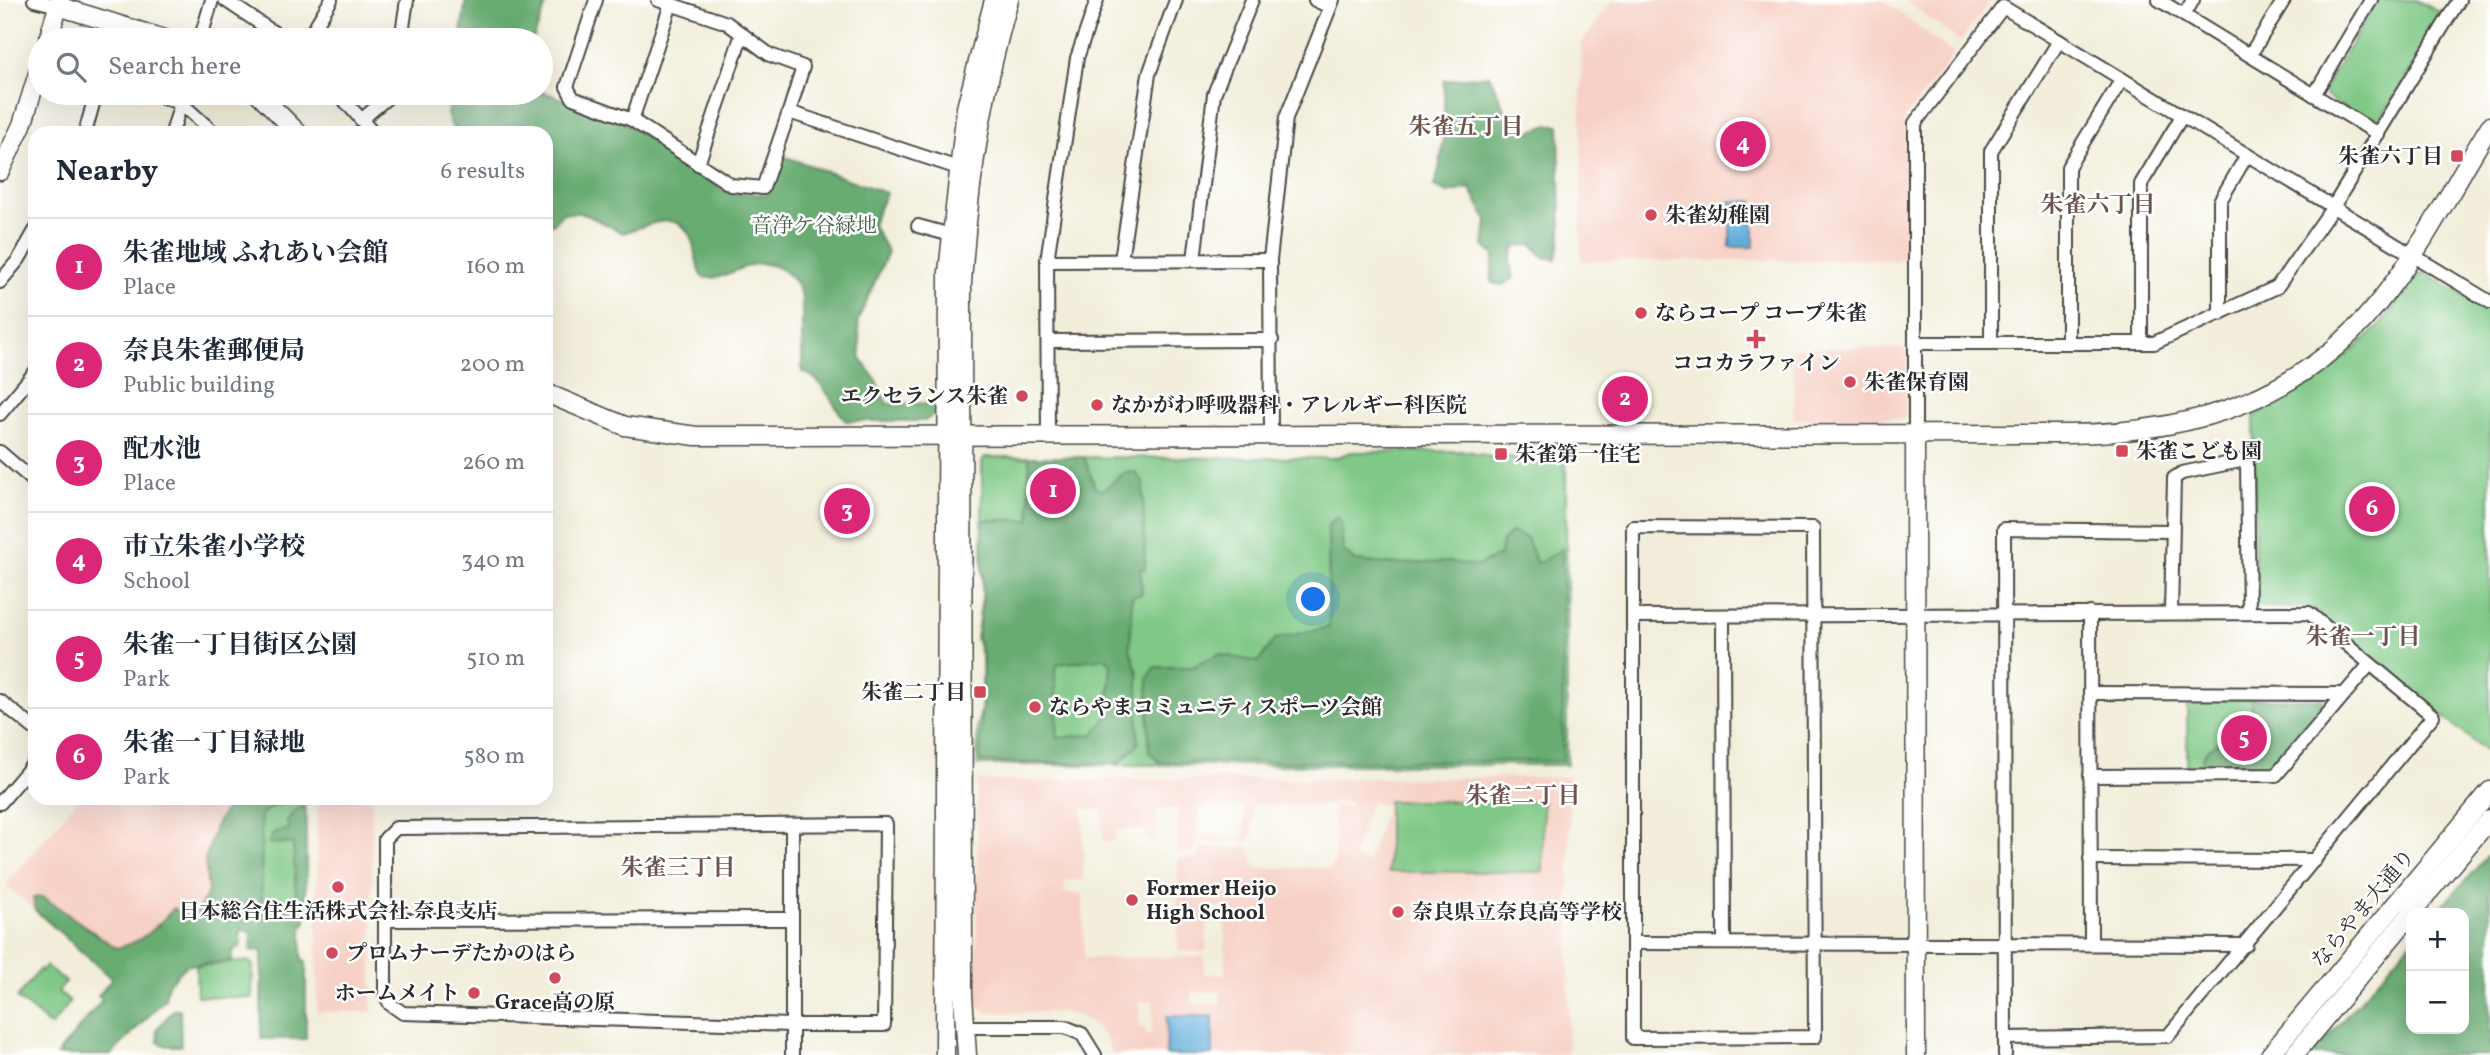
<!DOCTYPE html>
<meta charset="utf-8">
<style>
body{margin:0;font-family:Vollkorn,"Noto Serif JP",serif;background:#f2f2f3;color:#1f2937}
.controls{position:absolute;right:21px;bottom:21px;display:grid;overflow:hidden;border-radius:14px;box-shadow:0 7px 28px #0002}
.controls button{width:63px;height:63px;display:grid;place-items:center;padding:0;border:0;border-bottom:2px solid #e0e1e3;background:#fff;color:#1f2937;font:35px sans-serif}
.you{position:absolute;left:1314px;top:600px;width:24px;height:24px;margin:-18px;border:5px solid #fff;border-radius:50%;background:#1a73e8;box-shadow:0 0 0 10px #1a73e833}
.badge{display:grid;place-items:center;width:46px;height:46px;border-radius:50%;background:#db2777;color:#fff;font-size:23px;font-weight:700}
.pin{position:absolute;translate:-50% -50%;border:4px solid #fff;box-shadow:0 2px 7px #0006}
.list{margin:0;padding:0;list-style:none}
h2{display:flex;justify-content:space-between;align-items:center;height:91px;margin:0;padding:0 28px;font-size:30px}
h2 small{font-size:23px;font-weight:400;color:#747a83}
.list li{display:grid;grid-template-columns:46px 1fr auto;gap:21px;align-items:center;box-sizing:border-box;height:98px;padding:0 28px;border-top:2px solid #e0e1e3}
.list b{display:block;font-size:26px;white-space:nowrap}
.list p{margin:0;font-size:23px;white-space:nowrap;color:#747a83}
.list em{font-size:23px;font-style:normal;color:#747a83}
.icon{flex:none;width:38px;height:38px;fill:none;stroke:currentColor;stroke-width:2;stroke-linecap:round;stroke-linejoin:round}
.map{position:relative;flex:none;width:2490px;height:1055px;overflow:hidden}
.search{position:absolute;background:#fff;box-shadow:0 7px 28px #0002;left:28px;top:28px;width:525px;height:77px;display:flex;align-items:center;gap:18px;box-sizing:border-box;padding:0 24px;border-radius:38px;color:#747a83;font-size:26px}
.panel{position:absolute;background:#fff;box-shadow:0 7px 28px #0002;left:28px;top:126px;width:525px;height:679px;border-radius:21px}
.map>svg:first-child{display:block}
.built{fill:#f7d1c6;fill-rule:evenodd}
.green{fill:#7fc885;stroke:#557a58;stroke-width:2}
.forest{fill:#67ac72;stroke:#496c4e;stroke-width:2;fill-rule:evenodd}
.water{fill:#62aedb;stroke:#466c83;stroke-width:2}
.lines{fill:none;stroke-linecap:round;stroke-linejoin:round}
.street-casing{stroke:#494845;stroke-width:16}
.secondary-casing{stroke:#494845;stroke-width:21}
.street{stroke:#fff;stroke-width:12}
.secondary{stroke:#fff;stroke-width:18}
.poi-dot{fill:#d1495b;stroke:#fff;stroke-width:2.5}
.labels{text-anchor:middle;stroke-width:5;stroke-linejoin:round;paint-order:stroke}
.poi-label{font-size:21px;font-weight:bold;fill:#2b2b2b;stroke:#fff;text-anchor:start}
.park-label{font-size:21px;fill:#48624a;stroke:#fff}
.street-label{font-size:21px;fill:#2b2b2b;stroke:#fff}
.neighbourhood-label{font-size:23px;font-weight:bold;fill:#6e544d;stroke:#fff}
</style>
<div class="map">
<svg width="2490" height="1055" viewBox="0 0 2490 1055">
<rect width="100%" height="100%" fill="#fff"/>
<filter id="ink" filterUnits="userSpaceOnUse"><feTurbulence type="fractalNoise" baseFrequency=".0143" numOctaves="2"/><feDisplacementMap in="SourceGraphic" scale="14" xChannelSelector="R" yChannelSelector="G"/><feConvolveMatrix kernelMatrix="1 2 1 2 8 2 1 2 1" color-interpolation-filters="sRGB"/></filter>
<filter id="wash" filterUnits="userSpaceOnUse"><feTurbulence type="fractalNoise" baseFrequency=".00686" numOctaves="4" result="noise"/><feDisplacementMap in="SourceGraphic" scale="28" xChannelSelector="R" yChannelSelector="G"/><feGaussianBlur stdDeviation="1.57" result="paint"/><feColorMatrix in="noise" values="0 0 0 0 0 0 0 0 0 0 0 0 0 0 0 0 0 1.4 0 .05"/><feComposite in="paint" operator="in"/></filter>
<g filter="url(#wash)">
<rect width="100%" height="100%" fill="#f2eedb"/>
<g class="built">
<path d="M 1613,0 L 1883,0 L 1954,54 L 1905,118 L 1906,260 L 1581,261 L 1581,44 Z"/>
<path d="M 1905,0 L 1991,0 L 1960,42 Z"/>
<path d="M 1793,348 L 1907,348 L 1907,415 L 1904,419 L 1794,419 Z"/>
<path d="M 1567,777 L 1570,779 L 1568,1055 L 1213,1055 L 1213,1016 L 1167,1016 L 1166,1055 L 1111,1055 L 1107,1040 L 1096,1026 L 1080,1016 L 1063,1012 L 988,1013 L 977,1005 L 977,781 ZM 1371,801 L 1386,806 L 1368,862 L 1353,857 ZM 1291,802 L 1296,805 L 1331,805 L 1331,802 L 1350,802 L 1350,807 L 1334,807 L 1335,863 L 1331,863 L 1331,868 L 1256,868 L 1249,847 L 1200,848 L 1200,859 L 1178,859 L 1178,952 L 1204,952 L 1207,949 L 1207,907 L 1225,907 L 1225,974 L 1204,974 L 1204,957 L 1084,958 L 1083,893 L 1064,893 L 1065,881 L 1083,880 L 1083,809 L 1102,809 L 1102,841 L 1115,841 L 1116,830 L 1145,830 L 1146,841 L 1158,841 L 1157,809 L 1177,808 L 1178,852 L 1195,852 L 1195,842 L 1249,842 L 1249,837 L 1253,837 L 1253,805 L 1291,805 ZM 1200,807 L 1244,807 L 1244,839 L 1218,839 L 1218,833 L 1200,833 ZM 1220,992 L 1221,1003 L 1191,1003 L 1192,992 ZM 1140,1001 L 1153,1001 L 1152,1034 L 1145,1034 L 1145,1028 L 1139,1027 Z"/>
<path d="M 79,798 L 258,798 L 251,931 L 240,931 L 241,946 L 232,952 L 232,961 L 187,965 L 168,984 L 165,999 L 150,1014 L 6,885 Z"/>
<rect x="317" y="798" width="55" height="214"/>
</g>
<g class="green">
<path d="M 2378,0 L 2416,0 L 2444,15 L 2379,122 L 2371,124 L 2326,96 L 2324,88 Z"/>
<path d="M 2424,272 L 2490,312 L 2490,755 L 2311,608 L 2260,607 L 2255,602 L 2254,416 C 2300,392 2340,365 2376,329 C 2392,313 2405,282 2424,272 Z"/>
<path d="M 1566,450 L 1567,765 L 977,765 L 977,727 L 982,705 L 982,659 L 976,638 L 982,597 L 982,462 L 985,457 L 1334,458 L 1351,452 L 1468,451 L 1491,457 L 1536,457 Z"/>
<path d="M 2187,699 L 2322,699 L 2275,768 L 2187,770 Z"/>
<path d="M 258,798 L 302,798 L 306,812 L 306,922 L 302,926 L 302,961 L 306,962 L 306,1039 L 261,1039 L 262,951 L 251,951 Z"/>
<rect x="1388" y="801" width="155" height="71"/>
<path d="M 248,961 L 253,965 L 252,998 L 197,996 L 196,966 Z"/>
<path d="M 46,966 L 66,982 L 58,992 L 70,1002 L 51,1026 L 17,998 L 40,969 L 42,971 Z"/>
</g>
<g class="forest">
<path d="M 466,0 L 548,0 L 533,40 L 460,40 Z"/>
<path d="M 1489,75 L 1511,123 L 1529,132 L 1549,125 L 1559,125 L 1561,238 L 1556,259 L 1543,257 L 1532,244 L 1515,247 L 1510,262 L 1514,278 L 1501,286 L 1491,282 L 1494,255 L 1484,246 L 1487,220 L 1470,188 L 1447,193 L 1434,186 C 1446,153 1444,117 1444,81 Z"/>
<path d="M 541,91 L 627,124 L 727,192 L 766,195 L 781,155 L 886,193 L 872,224 L 888,252 L 858,320 L 861,359 L 876,380 L 887,404 L 935,403 L 935,413 L 925,421 L 846,421 C 832,405 823,377 802,372 L 802,298 C 797,276 775,259 751,265 C 734,269 722,282 702,277 C 697,267 696,255 693,244 C 682,205 648,226 623,233 L 583,213 L 563,213 L 553,224 L 546,224 L 546,133 L 455,133 L 447,115 L 451,93 Z"/>
<path d="M 1029,457 L 1084,457 L 1095,487 L 1102,491 L 1124,473 L 1135,472 L 1143,482 L 1145,569 L 1140,569 L 1142,594 L 1132,596 L 1130,649 L 1138,673 L 1138,744 L 1118,764 L 980,762 L 983,659 L 977,638 L 983,597 L 982,520 L 1030,520 ZM 1105,658 L 1111,664 L 1108,716 L 1094,734 L 1058,738 L 1055,672 L 1058,664 Z"/>
<path d="M 1337,517 L 1341,522 L 1343,551 L 1356,561 L 1389,564 L 1450,562 L 1477,566 L 1500,555 L 1502,541 L 1512,532 L 1527,538 L 1537,564 L 1562,549 L 1563,761 L 1159,762 L 1149,752 L 1148,678 L 1155,667 L 1192,667 L 1219,654 L 1258,662 L 1275,639 L 1329,627 L 1328,525 Z"/>
<path d="M 2252,699 L 2322,699 L 2326,708 L 2275,768 L 2206,770 L 2202,758 L 2208,749 L 2217,743 L 2249,734 Z"/>
<path d="M 232,798 L 284,798 L 282,804 L 270,807 L 261,815 L 262,909 L 293,909 L 293,896 L 296,895 L 293,844 L 268,843 L 275,832 L 289,829 L 287,822 L 293,812 L 302,807 L 306,812 L 306,922 L 302,926 L 302,961 L 306,962 L 306,1039 L 261,1039 L 262,951 L 251,951 L 251,931 L 240,930 L 241,946 L 232,952 L 232,961 L 187,965 L 168,984 L 165,999 L 111,1055 L 57,1055 L 102,1000 L 98,996 L 112,979 L 35,910 L 33,898 L 43,897 L 116,948 C 142,943 157,927 174,908 L 193,921 L 208,892 L 205,860 L 215,827 Z"/>
<path d="M 2490,853 L 2490,1055 L 2312,1055 L 2411,942 L 2411,1029 L 2464,1029 L 2464,913 L 2436,913 Z"/>
<path d="M 174,1009 L 180,1009 L 181,1046 L 167,1046 L 158,1042 L 157,1029 Z"/>
</g>
<g class="water">
<rect x="1730" y="201" width="24" height="46"/>
<path d="M 1167,1016 L 1213,1016 L 1213,1055 L 1166,1055 Z"/>
</g>
</g>
<g filter="url(#ink)">
<g class="lines">
<g class="street-casing">
<g id="street">
<path d="M 34,0 L 58,6"/>
<path d="M 225,0 L 285,40"/>
<path d="M 596,0 L 567,87 L 573,98 L 632,120 L 731,185 L 763,188 L 789,112"/>
<path d="M 658,0 L 727,23 L 770,55 L 803,67 L 789,112 L 958,168"/>
<path d="M 1315,0 L 1330,7"/>
<path d="M 2159,0 L 2378,134"/>
<path d="M 2184,15 L 2193,0"/>
<path d="M 200,40 L 212,0"/>
<path d="M 307,40 L 331,0"/>
<path d="M 401,40 L 407,0"/>
<path d="M 2250,55 L 2284,0"/>
<path d="M 149,93 L 181,103 L 214,133"/>
<path d="M 338,93 L 373,133"/>
<path d="M 2314,95 L 2371,0"/>
<path d="M 361,120 L 393,93"/>
<path d="M 632,120 L 671,4"/>
<path d="M 85,133 L 96,93"/>
<path d="M 172,133 L 184,93"/>
<path d="M 698,164 L 742,34"/>
<path d="M 918,226 L 951,235"/>
<path d="M 1121,260 L 1149,74 L 1176,0"/>
<path d="M 1194,260 L 1214,94 L 1252,0"/>
<path d="M 1047,261 L 1270,260"/>
<path d="M 0,282 L 19,259 L 35,231"/>
<path d="M 2220,314 L 2220,201 L 2247,155"/>
<path d="M 1048,341 L 1272,340"/>
<path d="M 1991,342 L 1991,151 L 2059,41"/>
<path d="M 2141,342 L 2141,184 L 2182,116"/>
<path d="M 1916,343 L 2154,343 L 2277,287 L 2333,207 L 2459,0"/>
<path d="M 2068,343 L 2068,167 L 2122,79"/>
<path d="M 0,414 L 35,372"/>
<path d="M 1271,434 L 1270,260 L 1286,118 L 1333,0"/>
<path d="M 1915,435 L 1915,123 L 2003,7 L 2490,302"/>
<path d="M 1048,436 L 1047,261 L 1077,58 L 1097,0"/>
<path d="M 0,452 L 35,482"/>
<path d="M 1633,527 L 1813,528 L 1815,1037 L 1633,1038 Z"/>
<path d="M 2090,613 L 2091,944"/>
<path d="M 2171,613 L 2174,478 L 2182,473 L 2240,461 L 2247,463 L 2249,612"/>
<path d="M 1633,616 L 2309,613 L 2433,716 L 2168,1036 L 2005,1038"/>
<path d="M 1723,616 L 1724,942"/>
<path d="M 2090,693 L 2343,694"/>
<path d="M 0,701 L 35,729"/>
<path d="M 2090,776 L 2276,775 L 2370,664"/>
<path d="M 0,803 L 35,762"/>
<path d="M 886,824 L 884,1025 L 791,1025 L 403,1013 L 390,1004 L 385,994 L 385,839 L 396,828 Z"/>
<path d="M 2090,859 L 2315,860"/>
<path d="M 385,920 L 792,919"/>
<path d="M 1633,943 L 2246,945"/>
<path d="M 967,1027 L 1065,1027 L 1082,1034 L 1095,1055"/>
<path d="M 792,1055 L 792,827"/>
<path d="M 2005,1055 L 2004,529 L 2172,531"/>
</g>
</g>
<g class="secondary-casing">
<g id="secondary">
<path d="M 58,6 L 168,40"/>
<path d="M 48,40 L 60,0"/>
<path d="M 258,93 L 298,133"/>
<path d="M 0,171 L 22,125 L 40,67"/>
<path d="M 546,393 L 625,426 L 696,436 L 2068,434 C 2197,433 2309,398 2389,289 C 2428,238 2456,180 2490,126"/>
<path d="M 1915,435 L 1916,1055"/>
<path d="M 2411,913 L 2490,819"/>
<path d="M 945,1055 L 948,272 L 966,108 L 994,0"/>
<path d="M 967,1055 L 963,995 L 962,283 C 968,186 982,93 1009,0"/>
<path d="M 2270,1055 L 2490,791"/>
<path d="M 2294,1055 L 2411,914"/>
</g>
</g>
<use href="#street" class="street"/>
<use href="#secondary" class="secondary"/>
</g>
</g>
<g class="poi-dot">
<rect x="2450" y="149" width="14" height="14" rx="3.5"/>
<circle cx="1651" cy="215" r="7"/>
<circle cx="1641" cy="313" r="7"/>
<path d="M1752.5 328.5h7v7h7v7h-7v7h-7v-7h-7v-7h7z"/>
<circle cx="1850" cy="382" r="7"/>
<circle cx="1022" cy="396" r="7"/>
<circle cx="1097" cy="405" r="7"/>
<rect x="2115" y="444" width="14" height="14" rx="3.5"/>
<rect x="1494" y="447" width="14" height="14" rx="3.5"/>
<rect x="973" y="685" width="14" height="14" rx="3.5"/>
<circle cx="1035" cy="707" r="7"/>
<circle cx="338" cy="887" r="7"/>
<circle cx="1132" cy="900" r="7"/>
<circle cx="1398" cy="912" r="7"/>
<circle cx="332" cy="953" r="7"/>
<circle cx="555" cy="978" r="7"/>
<circle cx="474" cy="993" r="7"/>
</g>
<g class="labels">
<g class="poi-label">
<text x="2443" y="163" text-anchor="end">朱雀六丁目</text>
<text x="1665" y="222">朱雀幼稚園</text>
<text x="1655" y="320">ならコープ コープ朱雀</text>
<text x="1756" y="370" text-anchor="middle">ココカラファイン</text>
<text x="1864" y="389">朱雀保育園</text>
<text x="1008" y="403" text-anchor="end">エクセランス朱雀</text>
<text x="1111" y="412">なかがわ呼吸器科・アレルギー科医院</text>
<text x="2136" y="458">朱雀こども園</text>
<text x="1515" y="461">朱雀第一住宅</text>
<text x="966" y="699" text-anchor="end">朱雀二丁目</text>
<text x="1049" y="714">ならやまコミュニティスポーツ会館</text>
<text x="1146" y="895">Former Heijo<tspan x="1146" dy="24">High School</tspan></text>
<text x="338" y="918" text-anchor="middle">日本総合住生活株式会社 奈良支店</text>
<text x="1412" y="919">奈良県立奈良高等学校</text>
<text x="346" y="960">プロムナーデたかのはら</text>
<text x="460" y="1000" text-anchor="end">ホームメイト</text>
<text x="555" y="1009" text-anchor="middle">Grace高の原</text>
</g>
<g class="park-label">
<text x="814" y="232">音浄ケ谷緑地</text>
</g>
<g class="street-label">
<text transform="translate(2363 908) rotate(-50)" y="7">ならやま大通り</text>
</g>
<g class="neighbourhood-label">
<text x="1466" y="134">朱雀五丁目</text>
<text x="2098" y="212">朱雀六丁目</text>
<text x="2363" y="644">朱雀一丁目</text>
<text x="1523" y="803">朱雀二丁目</text>
<text x="678" y="875">朱雀三丁目</text>
</g>
</g>
</svg>
<div class="controls">
<button>+</button>
<button>−</button>
</div>
<div class="you"></div>
<div class="pin badge" style="left:1053px;top:491px">1</div>
<div class="pin badge" style="left:1625px;top:399px">2</div>
<div class="pin badge" style="left:847px;top:511px">3</div>
<div class="pin badge" style="left:1743px;top:144px">4</div>
<div class="pin badge" style="left:2244px;top:738px">5</div>
<div class="pin badge" style="left:2372px;top:509px">6</div>
<div class="search"><svg class="icon" aria-label="search" viewBox="0 0 24 24"><circle cx="10" cy="10" r="6"/><path d="M15 15l6 6"/></svg>Search here</div>
<section class="panel">
<h2>Nearby<small>6 results</small></h2>
<ul class="list">
<li><span class="badge">1</span><div><b>朱雀地域 ふれあい会館</b><p>Place</p></div><em>160 m</em></li>
<li><span class="badge">2</span><div><b>奈良朱雀郵便局</b><p>Public building</p></div><em>200 m</em></li>
<li><span class="badge">3</span><div><b>配水池</b><p>Place</p></div><em>260 m</em></li>
<li><span class="badge">4</span><div><b>市立朱雀小学校</b><p>School</p></div><em>340 m</em></li>
<li><span class="badge">5</span><div><b>朱雀一丁目街区公園</b><p>Park</p></div><em>510 m</em></li>
<li><span class="badge">6</span><div><b>朱雀一丁目緑地</b><p>Park</p></div><em>580 m</em></li>
</ul>
</section>
</div>
